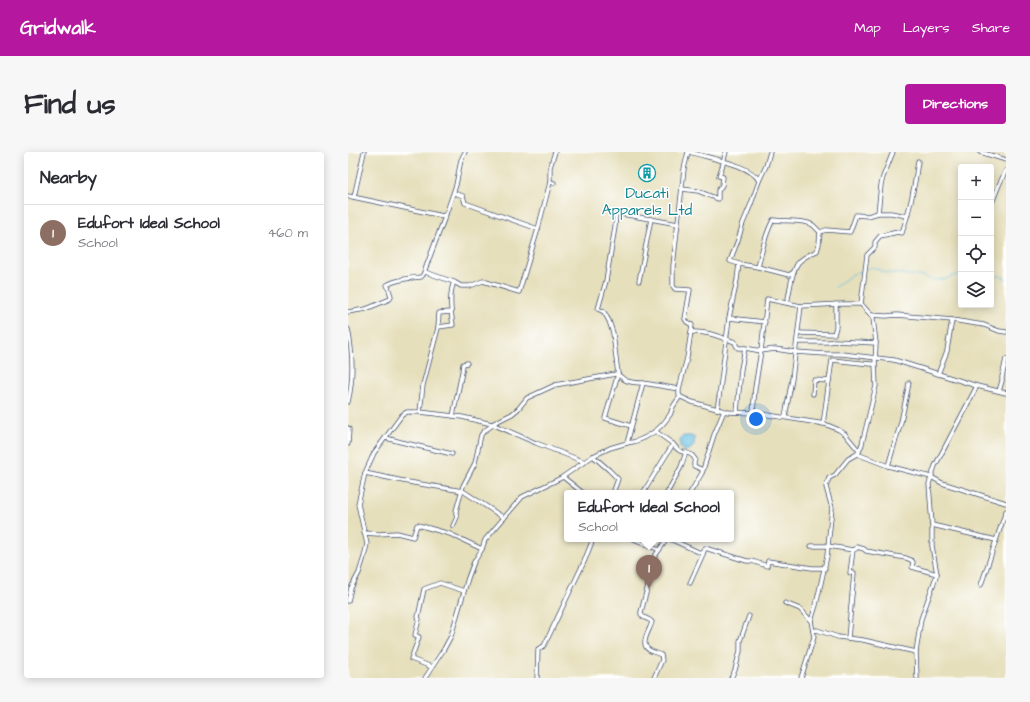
<!DOCTYPE html>
<meta charset="utf-8">
<style>
body{margin:0;font-family:"Architects Daughter",sans-serif;background:#f7f7f7;color:#2b2b33}
.controls{position:absolute;right:12px;top:12px;display:grid;overflow:hidden;border-radius:4px;box-shadow:0 2px 10px #0003}
.controls button{width:36px;height:36px;display:grid;place-items:center;padding:0;border:0;border-bottom:1px solid #e1e1e2;background:#fff;color:#2b2b33;font:20px sans-serif}
.you{position:absolute;left:408px;top:267px;width:14px;height:14px;margin:-10px;border:3px solid #fff;border-radius:50%;background:#1a73e8;box-shadow:0 0 0 6px #1a73e833}
.badge{display:grid;place-items:center;width:26px;height:26px;border-radius:50%;background:#b5179e;color:#fff;font-size:13px;font-weight:700}
.pin{position:absolute;translate:-50% -33px;filter:drop-shadow(0 1px 2px #0008)}
.pin::after{content:'';position:absolute;top:21px;width:14px;height:12px;background:inherit;clip-path:polygon(0 0,100% 0,50% 100%)}
.popup{position:absolute;left:216px;top:338px;width:170px;height:52px;box-sizing:border-box;display:grid;place-content:center;border-radius:4px;background:#fff;filter:drop-shadow(0 1px 3px #0005);font-size:13px;white-space:nowrap;color:#7c7c81}
.popup b{font-size:15px;color:#2b2b33}
.popup::after{content:'';position:absolute;left:50%;top:100%;margin-left:-8px;border:8px solid transparent;border-top-color:#fff}
.list{margin:0;padding:0;list-style:none}
h2{display:flex;justify-content:space-between;align-items:center;height:52px;margin:0;padding:0 16px;font-size:17px}
h2 small{font-size:13px;font-weight:400;color:#7c7c81}
.list li{display:grid;grid-template-columns:26px 1fr auto;gap:12px;align-items:center;box-sizing:border-box;height:56px;padding:0 16px;border-top:1px solid #e1e1e2}
.list b{display:block;font-size:15px;white-space:nowrap}
.list p{margin:0;font-size:13px;white-space:nowrap;color:#7c7c81}
.list em{font-size:13px;font-style:normal;color:#7c7c81}
.icon{flex:none;width:22px;height:22px;fill:none;stroke:currentColor;stroke-width:2;stroke-linecap:round;stroke-linejoin:round}
.map{position:relative;flex:none;width:658px;height:526px;overflow:hidden;border-radius:4px}
header{display:flex;align-items:center;gap:24px;box-sizing:border-box;height:56px;padding:0 20px;background:#b5179e;color:#fff}
header strong{font-size:19px}
nav{display:flex;gap:22px;margin-inline-start:auto;font-size:14px}
.intro{display:flex;align-items:center;justify-content:space-between;box-sizing:border-box;height:96px;padding:0 24px}
h1{margin:0;font-size:28px}
.button{padding:10px 18px;border-radius:4px;background:#b5179e;color:#fff;font-size:14px;font-weight:700}
main{display:flex;gap:24px;padding:0 24px}
aside{flex:1;background:#fff;border-radius:4px;box-shadow:0 2px 10px #0003}
.map>svg:first-child{display:block}
.water{fill:#64c0e2;stroke:#4078a0}
.lines{fill:none;stroke-linecap:round;stroke-linejoin:round}
.stream{stroke:#64c0e2;stroke-width:1}
.minor-casing{stroke:#39496c;stroke-width:5}
.minor{stroke:#fff;stroke-width:3.5}
.labels{text-anchor:middle;stroke-width:3;stroke-linejoin:round;paint-order:stroke}
.culture-label{font-size:15px;fill:#0d838f;stroke:#fff}
</style>
<header>
<strong>Gridwalk</strong>
<nav><a>Map</a><a>Layers</a><a>Share</a></nav>
</header>
<div class="intro"><h1>Find us</h1><a class="button">Directions</a></div>
<main>
<aside>
<h2>Nearby<small></small></h2>
<ul class="list">
<li><span class="badge" style="background:#8d6e63">1</span><div><b>Edufort Ideal School</b><p>School</p></div><em>460 m</em></li>
</ul>
</aside>
<div class="map">
<svg width="658" height="526" viewBox="0 0 658 526">
<rect width="100%" height="100%" fill="#fff"/>
<filter id="ink" filterUnits="userSpaceOnUse"><feTurbulence type="fractalNoise" baseFrequency=".025" numOctaves="2"/><feDisplacementMap in="SourceGraphic" scale="8" xChannelSelector="R" yChannelSelector="G"/><feConvolveMatrix kernelMatrix="1 2 1 2 8 2 1 2 1" color-interpolation-filters="sRGB"/></filter>
<filter id="wash" filterUnits="userSpaceOnUse"><feTurbulence type="fractalNoise" baseFrequency=".012" numOctaves="4" result="noise"/><feDisplacementMap in="SourceGraphic" scale="16" xChannelSelector="R" yChannelSelector="G"/><feGaussianBlur stdDeviation="0.9" result="paint"/><feColorMatrix in="noise" values="0 0 0 0 0 0 0 0 0 0 0 0 0 0 0 0 0 1.4 0 .05"/><feComposite in="paint" operator="in"/></filter>
<g filter="url(#wash)">
<rect width="100%" height="100%" fill="#e6dfbb"/>
<path class="water" d="M 335,284 L 343,284 L 347,286 L 346,293 C 343,299 337,300 332,296 L 332,289 Z"/>
<g class="lines">
<g class="stream">
<path d="M 519,117 L 525,115 L 538,121 L 555,122 L 577,125 L 584,128 L 598,127 L 605,124 L 613,122"/>
<path d="M 643,123 L 650,124 L 653,124 L 658,127"/>
<path d="M 487,135 L 503,123 L 516,118"/>
</g>
</g>
</g>
<g filter="url(#ink)">
<g class="lines">
<g class="minor-casing">
<g id="minor">
<path d="M 342,0 C 359,6 403,12 411,29 L 403,52 L 395,71 L 390,88 L 382,109 L 391,112 L 389,128 L 381,166 L 371,245 L 369,257"/>
<path d="M 632,0 L 658,8"/>
<path d="M 411,29 L 418,14 L 422,0"/>
<path d="M 202,30 L 202,15 L 207,0"/>
<path d="M 334,37 L 350,39 L 370,47 L 370,39 L 374,33 L 375,25 L 371,24 L 376,9 L 376,7 L 378,0"/>
<path d="M 106,41 L 115,44 L 117,51 L 190,77"/>
<path d="M 0,44 L 95,64 L 98,62"/>
<path d="M 6,45 L 16,0"/>
<path d="M 643,53 L 651,33 L 658,18"/>
<path d="M 530,61 L 533,33 L 535,25 L 545,0"/>
<path d="M 391,112 L 410,115 L 441,123 L 446,120"/>
<path d="M 410,115 C 414,99 417,82 425,68 C 438,70 453,67 465,73 C 467,75 470,78 472,80"/>
<path d="M 77,120 L 106,130 C 101,141 103,161 105,173 L 90,175"/>
<path d="M 291,129 L 303,67"/>
<path d="M 106,130 L 113,134 L 122,134 L 135,129 L 171,140 L 190,77 L 202,30 L 206,31"/>
<path d="M 439,151 C 442,140 443,120 450,111 C 455,105 462,102 469,99 L 471,92 L 472,80 L 478,78 L 502,80 L 508,63 L 520,64 L 530,61 L 543,61 L 559,64"/>
<path d="M 0,160 L 18,157 L 42,147 L 43,144 L 40,135 L 39,133 C 48,127 63,126 73,125 L 75,123 L 98,62 L 108,33 L 113,8 L 117,0"/>
<path d="M 523,163 L 538,164 L 549,163 L 604,168"/>
<path d="M 381,166 L 417,170"/>
<path d="M 0,177 C 5,202 6,225 0,250"/>
<path d="M 343,180 C 360,179 371,185 387,190 L 388,193 L 390,196 L 397,196 L 413,199 L 427,197 L 447,200 L 478,202 L 494,202 L 546,208 L 629,234 L 658,241"/>
<path d="M 450,181 L 486,182 L 488,175 L 488,152"/>
<path d="M 449,190 L 481,190 L 487,189 L 528,191"/>
<path d="M 590,222 L 599,199 L 600,192 L 604,168 L 636,173 L 651,179 L 658,180"/>
<path d="M 331,237 L 331,243 L 333,245 L 344,250 L 380,260 L 408,261 L 477,272 L 491,278 L 497,282 L 511,299"/>
<path d="M 651,239 L 654,229 L 654,225 L 658,207"/>
<path d="M 465,242 L 466,228 L 481,229 L 484,208 L 523,212 L 527,212"/>
<path d="M 72,260 L 75,233 L 90,176 L 91,161 L 103,160"/>
<path d="M 389,260 L 393,217 L 397,196"/>
<path d="M 405,261 L 407,236 L 413,199 L 419,147 L 453,154 L 493,152 L 513,152"/>
<path d="M 105,264 L 114,220 L 115,212 L 119,211"/>
<path d="M 437,265 L 444,227 L 453,154"/>
<path d="M 475,272 L 481,229"/>
<path d="M 283,274 L 257,266 L 270,222 L 265,181 L 261,169 L 256,160 L 250,157 L 258,129 L 267,75 L 268,61 L 330,72"/>
<path d="M 0,276 L 1,277 L 0,292"/>
<path d="M 38,286 L 53,290 L 104,302"/>
<path d="M 279,291 C 296,289 312,278 321,264 C 324,261 323,258 325,255 C 327,251 330,248 332,244"/>
<path d="M 325,292 C 327,295 329,297 332,299 C 339,302 343,300 347,307 L 346,311 L 346,314 L 355,318"/>
<path d="M 509,302 L 540,314 L 583,325 L 594,331 L 658,351"/>
<path d="M 245,304 L 261,318 L 270,327 L 265,341"/>
<path d="M 540,314 L 553,270 L 561,231"/>
<path d="M 17,321 L 60,330 L 115,339 L 156,366"/>
<path d="M 215,325 L 235,341"/>
<path d="M 295,341 L 325,292 L 307,279"/>
<path d="M 319,341 L 333,315 L 338,300"/>
<path d="M 342,341 L 354,321 L 366,283 L 376,259"/>
<path d="M 584,373 L 648,388"/>
<path d="M 105,374 L 109,365 L 108,363 L 108,359 L 115,334 L 127,311 L 133,283 L 136,279 L 142,275 L 144,272 L 188,291 L 237,310"/>
<path d="M 16,381 L 30,382 L 49,381 L 65,385 L 69,373 L 70,373 L 102,382 L 134,397"/>
<path d="M 286,387 L 311,398"/>
<path d="M 322,387 L 355,402 L 342,431"/>
<path d="M 463,394 L 480,394 L 505,398 L 508,397 L 509,395 L 516,397 L 518,399 L 558,406 L 563,408 L 565,410 L 564,415 L 589,422"/>
<path d="M 355,402 L 357,396 L 399,409 L 404,409 L 419,414 L 420,409 L 464,416 L 477,416"/>
<path d="M 633,433 L 658,359"/>
<path d="M 0,449 L 3,436 L 11,421 L 16,405 L 19,392 L 10,352 L 17,321 L 26,301 L 54,263 L 59,260 L 72,260 L 114,265 L 144,272 L 164,262 L 170,257 L 179,246 L 207,233 L 268,222 C 272,223 274,226 277,228 C 283,231 288,231 295,231"/>
<path d="M 437,451 L 452,457 L 463,469"/>
<path d="M 465,479 L 469,478 L 490,485 L 515,488 L 568,500"/>
<path d="M 500,486 L 506,421 L 502,421 L 505,398"/>
<path d="M 84,515 L 63,507 L 71,485 L 67,483 L 71,467 L 70,465 L 76,437 L 92,431 L 116,439"/>
<path d="M 77,526 L 96,497 L 103,484 L 120,426 L 126,410 L 134,397 L 137,388 L 174,345 L 213,326 L 245,304 L 262,296 L 279,291 L 295,231 L 331,237 L 339,206 L 344,173 L 339,170 L 337,167 L 342,138 L 327,137 L 325,134 L 325,114 L 336,17 L 340,0"/>
<path d="M 189,526 L 190,497 L 196,494 L 236,410 L 245,387"/>
<path d="M 306,526 L 314,508 L 313,503 C 309,501 304,500 301,498 C 291,492 302,478 304,470 C 301,466 295,467 293,462 L 293,460 L 303,422 L 307,404 L 319,387"/>
<path d="M 383,526 L 387,518 L 392,499 L 392,489 L 401,464"/>
<path d="M 453,526 L 466,485 L 463,469 L 468,453 L 479,404 L 480,394 L 484,356 L 478,335 L 481,326 L 487,323 L 500,307 L 509,302 L 511,300 L 514,292 L 528,234 L 527,212 L 528,191 L 525,166 L 523,163 L 513,152 L 519,103 L 527,95 L 527,90 L 532,84 L 550,80 L 554,81 C 562,58 567,33 570,9"/>
<path d="M 569,526 L 568,500 L 573,467 L 589,422 L 584,394 L 584,373 L 581,332 L 587,314 L 629,234"/>
</g>
</g>
<use href="#minor" class="minor"/>
</g>
</g>
<defs>
<g id="building-ring" transform="scale(0.9)"><circle r="9.5" fill="#fff" stroke="#0f9aa8" stroke-width="1.5"/><path d="M-4-6H4V6H1V3H-1V6H-4ZM-2.5-4.3h1.7v1.8h-1.7ZM.8-4.3h1.7v1.8H.8ZM-2.5-1h1.7V.8h-1.7ZM.8-1h1.7V.8H.8Z" fill="#0f9aa8"/></g>
</defs>
<g fill-rule="evenodd">
<use href="#building-ring" x="299" y="21"/>
</g>
<g class="labels">
<g class="culture-label">
<text x="299" y="46">Ducati<tspan x="299" dy="17">Apparels Ltd</tspan></text>
</g>
</g>
</svg>
<div class="controls">
<button>+</button>
<button>−</button>
<button><svg class="icon" aria-label="locate" viewBox="0 0 24 24"><circle cx="12" cy="12" r="6"/><path d="M12 2v4M12 18v4M2 12h4M18 12h4"/></svg></button>
<button><svg class="icon" aria-label="layers" viewBox="0 0 24 24"><path d="M12 4l9 5-9 5-9-5zM3 14l9 5 9-5"/></svg></button>
</div>
<div class="you"></div>
<div class="pin badge" style="left:301px;top:436px;background:#8d6e63">1</div>
<div class="popup"><b>Edufort Ideal School</b>School</div>
</div>
</main>
